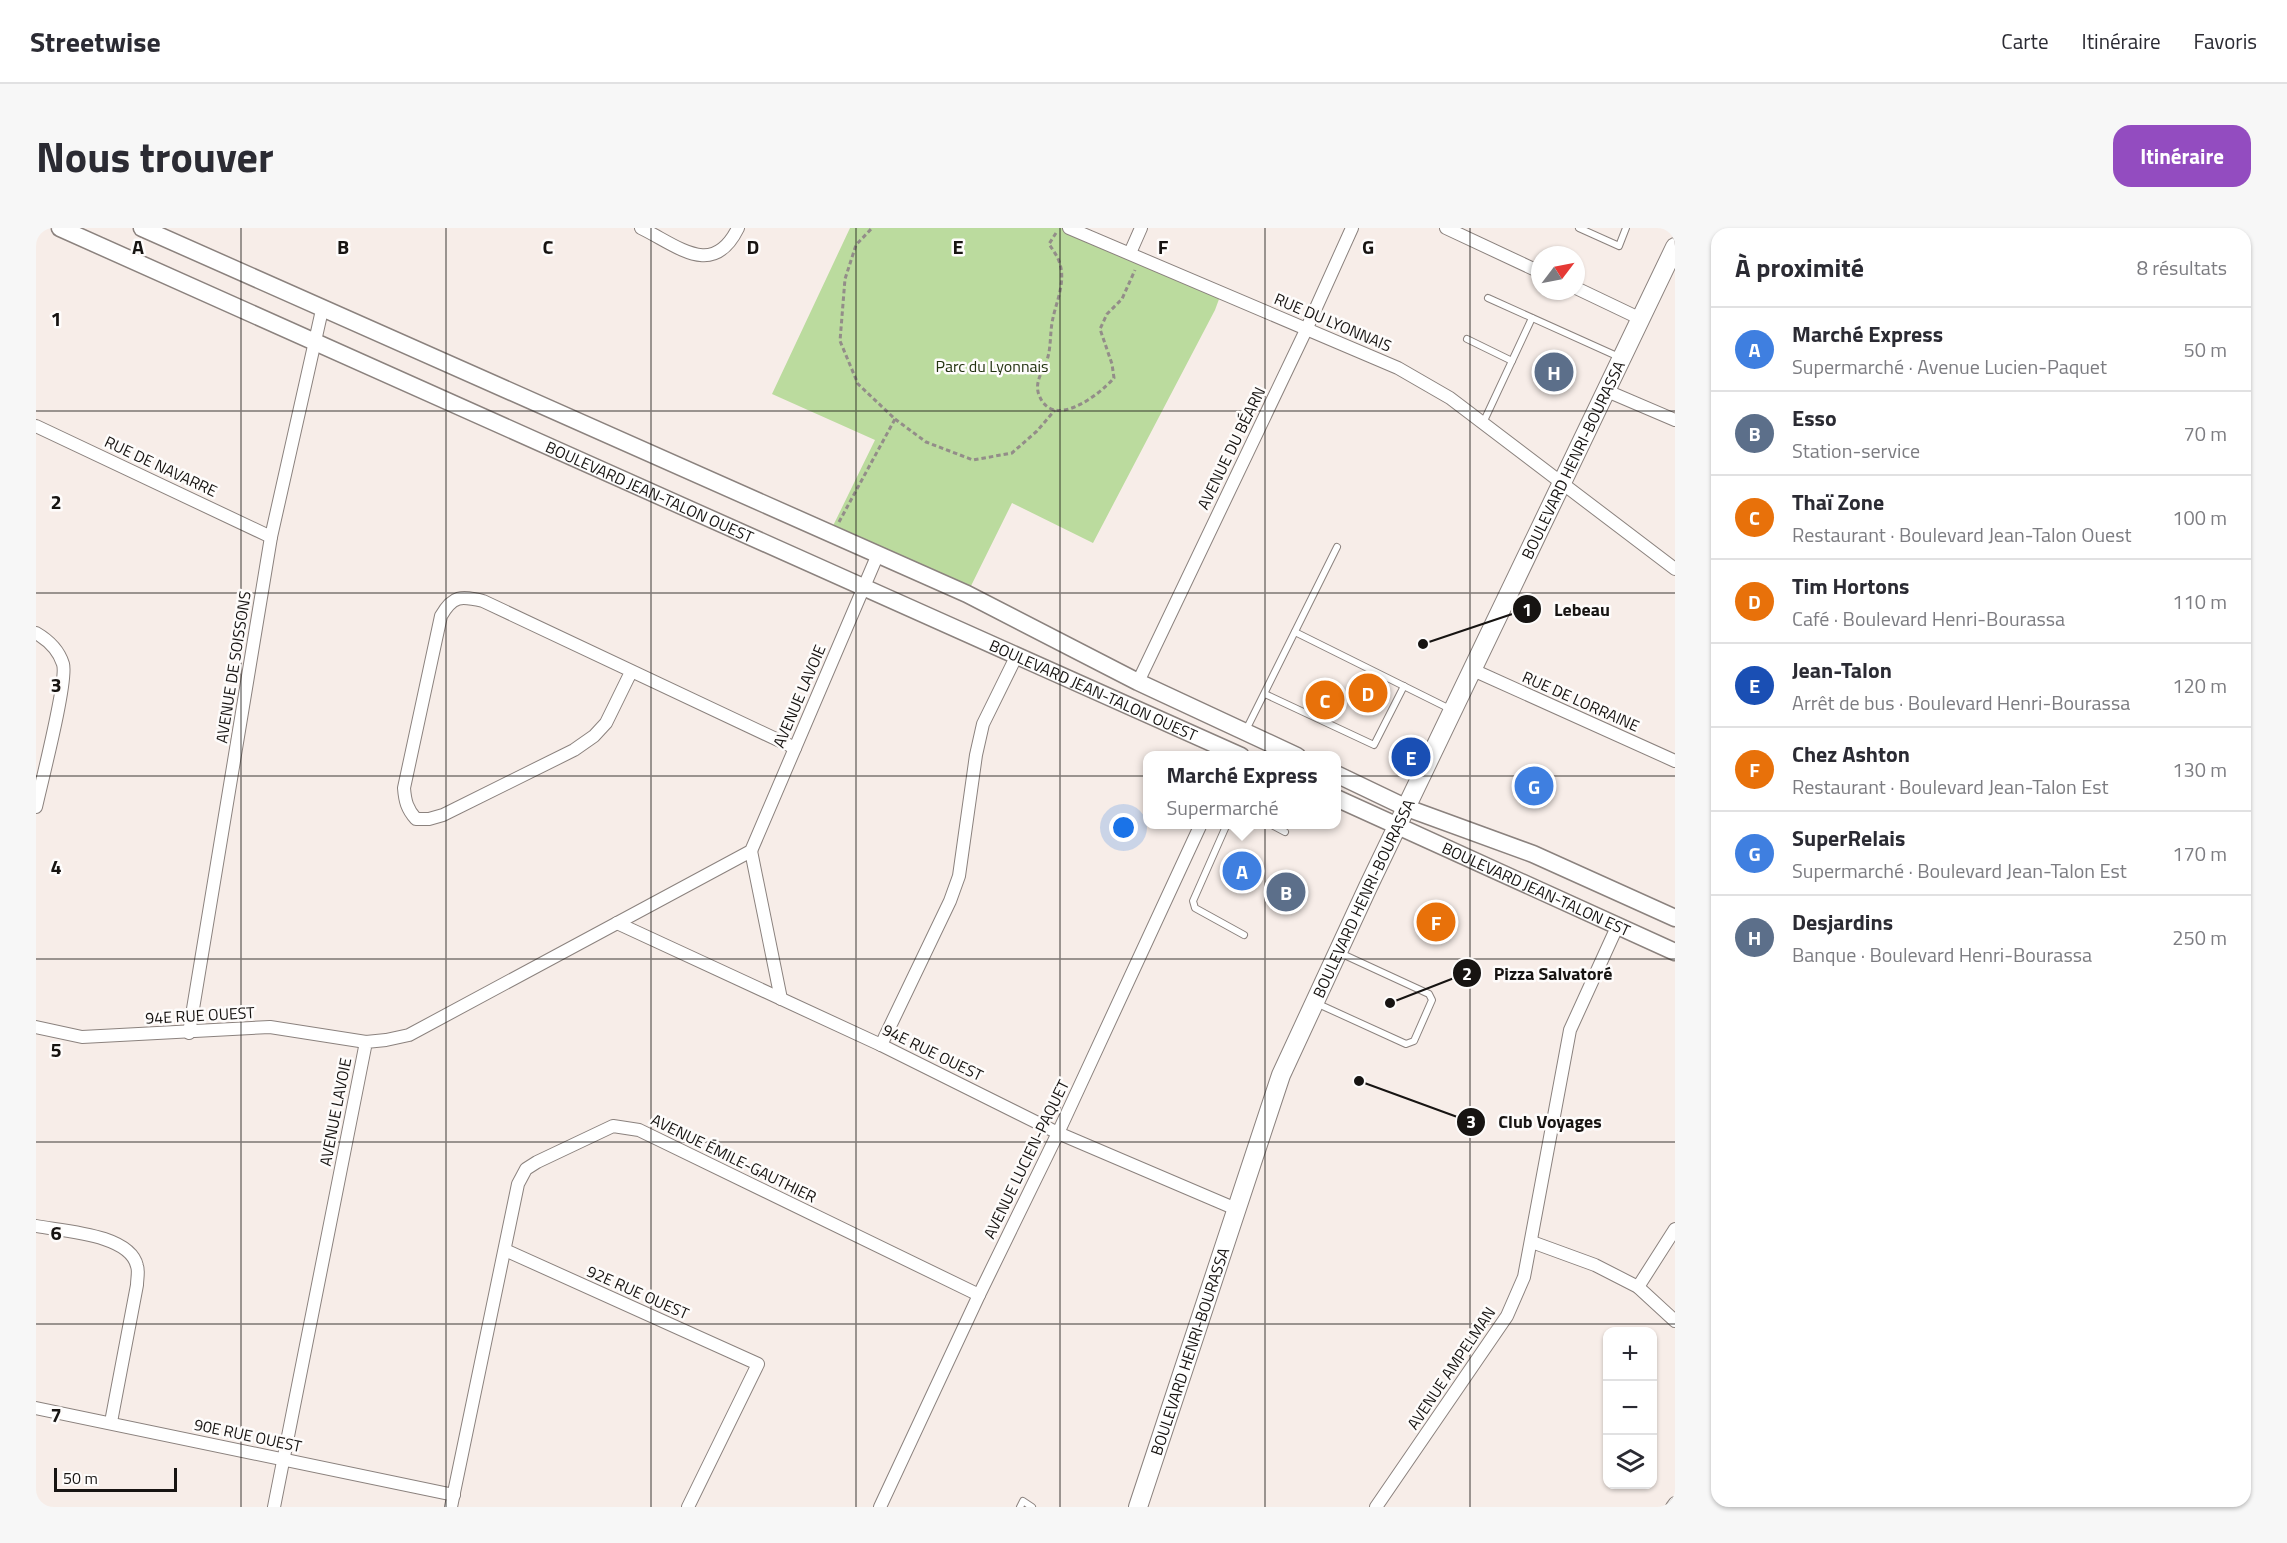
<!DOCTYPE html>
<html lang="fr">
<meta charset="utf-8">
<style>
body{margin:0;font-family:"Titillium Web",sans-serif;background:#f7f7f7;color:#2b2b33}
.controls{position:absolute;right:18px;bottom:18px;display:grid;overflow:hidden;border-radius:12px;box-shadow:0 2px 4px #0004}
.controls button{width:54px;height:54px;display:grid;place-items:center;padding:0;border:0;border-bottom:2px solid #e1e1e2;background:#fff;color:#2b2b33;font:30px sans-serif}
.compass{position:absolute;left:1495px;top:18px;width:54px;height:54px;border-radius:50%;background:#fff;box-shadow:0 2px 4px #0004;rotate:58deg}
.scale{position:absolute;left:18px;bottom:15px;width:123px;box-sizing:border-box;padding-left:6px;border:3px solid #171412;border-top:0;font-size:16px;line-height:21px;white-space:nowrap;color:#171412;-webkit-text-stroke:4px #fefcfb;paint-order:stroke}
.you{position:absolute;left:1088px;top:600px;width:21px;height:21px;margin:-15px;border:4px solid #fff;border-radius:50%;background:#1a73e8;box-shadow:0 0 0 9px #1a73e833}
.badge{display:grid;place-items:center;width:39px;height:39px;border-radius:50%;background:#934cc0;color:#fff;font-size:20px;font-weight:700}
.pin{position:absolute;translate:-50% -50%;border:3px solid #fff;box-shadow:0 2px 6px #0006}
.popup{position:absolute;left:1107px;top:523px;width:198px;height:78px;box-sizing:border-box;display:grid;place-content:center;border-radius:12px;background:#fff;filter:drop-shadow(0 2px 4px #0005);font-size:20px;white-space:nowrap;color:#7c7c81}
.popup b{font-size:22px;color:#2b2b33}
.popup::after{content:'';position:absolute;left:50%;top:100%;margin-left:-12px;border:12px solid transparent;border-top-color:#fff}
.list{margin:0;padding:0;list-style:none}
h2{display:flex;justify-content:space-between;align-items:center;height:78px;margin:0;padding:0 24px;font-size:26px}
h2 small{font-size:20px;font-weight:400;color:#7c7c81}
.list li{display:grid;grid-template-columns:39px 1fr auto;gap:18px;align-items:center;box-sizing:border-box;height:84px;padding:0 24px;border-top:2px solid #e1e1e2}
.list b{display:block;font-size:22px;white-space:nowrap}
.list p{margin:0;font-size:20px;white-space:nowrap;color:#7c7c81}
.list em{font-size:20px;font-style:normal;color:#7c7c81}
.icon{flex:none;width:33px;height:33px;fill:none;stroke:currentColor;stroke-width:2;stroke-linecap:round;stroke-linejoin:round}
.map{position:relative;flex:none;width:1639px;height:1279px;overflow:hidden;border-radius:18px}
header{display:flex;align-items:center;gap:36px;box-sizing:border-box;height:84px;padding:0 30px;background:#fff;border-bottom:2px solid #e1e1e2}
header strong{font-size:28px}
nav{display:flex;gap:33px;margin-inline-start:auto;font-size:21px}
.intro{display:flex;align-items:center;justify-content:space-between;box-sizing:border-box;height:144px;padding:0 36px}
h1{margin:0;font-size:42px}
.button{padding:15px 27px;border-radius:18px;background:#934cc0;color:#fff;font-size:21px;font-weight:700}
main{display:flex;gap:36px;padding:0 36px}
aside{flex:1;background:#fff;border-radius:18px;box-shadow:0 2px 4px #0004}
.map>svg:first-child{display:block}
.green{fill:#bbdb9e}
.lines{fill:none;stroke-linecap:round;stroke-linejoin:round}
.service-casing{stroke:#8b827e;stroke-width:8}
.minor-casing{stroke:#8b827e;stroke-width:14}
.tertiary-casing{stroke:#8b827e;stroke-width:19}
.secondary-casing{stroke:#8b827e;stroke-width:20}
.path{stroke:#938d89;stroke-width:3;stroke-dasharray:4.5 3;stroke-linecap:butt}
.service{stroke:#fff;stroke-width:6}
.minor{stroke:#fff;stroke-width:12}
.tertiary{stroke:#fff;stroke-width:16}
.secondary{stroke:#fff;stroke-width:18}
.grid{fill:none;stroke:#171412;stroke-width:1.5;stroke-opacity:0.55}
.labels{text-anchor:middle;stroke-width:5;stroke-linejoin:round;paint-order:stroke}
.street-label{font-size:16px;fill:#171412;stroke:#fefcfb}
.park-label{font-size:16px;fill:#223210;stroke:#fefcfb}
.grid-label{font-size:20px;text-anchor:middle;font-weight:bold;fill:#171412;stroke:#fefcfb;stroke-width:5;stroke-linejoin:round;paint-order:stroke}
.leader{fill:none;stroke:#171412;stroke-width:2}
.callout-dot{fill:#171412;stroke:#fefcfb;stroke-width:2}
.mark-label{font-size:18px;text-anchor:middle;font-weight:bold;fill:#fff}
.callout-label{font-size:18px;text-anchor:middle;font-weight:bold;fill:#171412;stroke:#fefcfb;stroke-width:5;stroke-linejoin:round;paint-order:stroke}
</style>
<header>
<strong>Streetwise</strong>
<nav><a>Carte</a><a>Itinéraire</a><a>Favoris</a></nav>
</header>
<div class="intro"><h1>Nous trouver</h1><a class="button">Itinéraire</a></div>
<main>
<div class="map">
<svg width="1639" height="1279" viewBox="0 0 1639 1279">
<rect width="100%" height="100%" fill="#f7ede8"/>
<path class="green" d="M 814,0 L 1033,0 L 1186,63 L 1179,82 L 1057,315 L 976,275 L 931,366 L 794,304 L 839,212 L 736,166 Z"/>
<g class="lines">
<g class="service-casing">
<g id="service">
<path d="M 1543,0 L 1583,18 L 1590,0"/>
<path d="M 1452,70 L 1583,129"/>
<path d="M 1431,111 L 1476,133"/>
<path d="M 1447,195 L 1496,90"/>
<path d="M 1259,404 L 1414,481"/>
<path d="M 1229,466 L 1338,517 L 1368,458"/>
<path d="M 1210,502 L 1301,319"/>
<path d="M 1191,596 L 1157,673 L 1159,680 L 1208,707"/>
<path d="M 1234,596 L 1249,604"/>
<path d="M 1280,775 L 1370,816 L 1378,813 L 1396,772 L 1393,766 L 1304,725"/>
<path d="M 984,1279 L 987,1273 L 996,1279"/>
</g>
</g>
<g class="minor-casing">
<g id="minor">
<path d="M 605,0 C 642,18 677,51 702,0"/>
<path d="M 1033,0 L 1362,140 L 1414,170 L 1639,341"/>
<path d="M 1410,0 L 1504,44"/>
<path d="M 1094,25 L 1105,0"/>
<path d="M 1540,60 L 1605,91"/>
<path d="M 1571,163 L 1639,192"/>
<path d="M 0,198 L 235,309"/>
<path d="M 0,405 C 12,412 23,423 27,436 C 32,452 5,556 0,579"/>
<path d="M 1437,442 L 1639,533"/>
<path d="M 595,444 L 570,495 L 558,508 L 538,522 L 407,587 L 393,591 L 380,591 C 371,581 369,573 368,560 L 405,388 C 417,367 425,368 447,373 L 759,520"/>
<path d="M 1102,454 L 1270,102 L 1316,0"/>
<path d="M 715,623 L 745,771"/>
<path d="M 581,695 L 845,817 L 1022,905 L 1200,981"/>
<path d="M 0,799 L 46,809 L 234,799 L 330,814"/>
<path d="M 153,805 L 235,309 L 286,82"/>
<path d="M 845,817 L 914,673 L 923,648 L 940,527 L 947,496 L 981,427"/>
<path d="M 0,998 C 26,1003 94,1006 101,1038 C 103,1043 101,1051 101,1057 L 75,1194"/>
<path d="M 1496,1014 L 1559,1037 L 1602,1059 L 1639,1093"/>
<path d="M 469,1022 L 722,1136 L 652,1279"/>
<path d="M 1602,1059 L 1639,1001"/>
<path d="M 0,1180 L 418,1267"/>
<path d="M 238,1279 L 330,814 L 350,812 L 373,807 L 715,623 L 842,326"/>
<path d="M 415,1279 L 482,956 L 490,941 L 501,934 L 577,898 L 603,902 L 943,1067"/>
<path d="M 844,1279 L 943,1067 L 1022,905 L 1165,596"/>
<path d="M 1340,1279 L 1471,1088 L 1488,1049 L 1534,802 L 1581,699"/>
<path d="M 1636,1279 L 1639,1275"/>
</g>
</g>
<g class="tertiary-casing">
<g id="tertiary">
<path id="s1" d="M 24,0 L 1205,528"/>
<path d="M 106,0 L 931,366 L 1102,454 L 1261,528"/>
<path d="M 1300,546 L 1371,580 L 1497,626 L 1639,690"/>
<path id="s2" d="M 1300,570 L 1639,724"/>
</g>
</g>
<g class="secondary-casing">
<g id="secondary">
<path id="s3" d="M 1102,1279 L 1245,847 L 1332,659 L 1639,19"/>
</g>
</g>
<g class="path">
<path d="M 1020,5 L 1013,16 C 1017,22 1022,29 1024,36 C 1030,56 1019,76 1016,95 C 1014,107 1015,120 1011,132 C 1007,143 998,154 1003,167 C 1017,203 1063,167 1078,150 L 1076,136 L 1064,101 L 1071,86 L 1086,71 L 1099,42"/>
<path d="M 859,191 L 890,214 L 937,232 L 976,225 L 1001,203 L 1019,182"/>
<path d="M 803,294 L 859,191 L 822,156 L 804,113 L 809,51 L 820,17 L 836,0"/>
</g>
<use href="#service" class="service"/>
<use href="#minor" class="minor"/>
<use href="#tertiary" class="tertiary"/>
<use href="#secondary" class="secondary"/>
</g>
<path class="grid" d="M 205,0 L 205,1279M 410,0 L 410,1279M 615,0 L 615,1279M 820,0 L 820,1279M 1024,0 L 1024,1279M 1229,0 L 1229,1279M 1434,0 L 1434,1279M 0,183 L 1639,183M 0,365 L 1639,365M 0,548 L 1639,548M 0,731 L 1639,731M 0,914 L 1639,914M 0,1096 L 1639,1096"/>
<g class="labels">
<g class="street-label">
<text transform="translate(1297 94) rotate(23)" y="6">RUE DU LYONNAIS</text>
<text transform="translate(1195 220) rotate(-64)" y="6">AVENUE DU BÉARN</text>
<text dy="6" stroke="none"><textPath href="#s3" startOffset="1136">BOULEVARD HENRI-BOURASSA</textPath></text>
<text transform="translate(125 238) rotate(25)" y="6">RUE DE NAVARRE</text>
<text dy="6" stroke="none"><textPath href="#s1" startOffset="646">BOULEVARD JEAN-TALON OUEST</textPath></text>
<text transform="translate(197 439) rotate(-81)" y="6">AVENUE DE SOISSONS</text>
<text dy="6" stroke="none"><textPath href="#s1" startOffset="1132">BOULEVARD JEAN-TALON OUEST</textPath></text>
<text transform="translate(763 468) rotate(-67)" y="6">AVENUE LAVOIE</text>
<text transform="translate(1545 473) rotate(24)" y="6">RUE DE LORRAINE</text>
<text dy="6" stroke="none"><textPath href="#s2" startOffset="220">BOULEVARD JEAN-TALON EST</textPath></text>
<text dy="6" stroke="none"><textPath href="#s3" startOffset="650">BOULEVARD HENRI-BOURASSA</textPath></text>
<text transform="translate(164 787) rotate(-3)" y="6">94E RUE OUEST</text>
<text transform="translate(897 824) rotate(26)" y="6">94E RUE OUEST</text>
<text transform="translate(299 884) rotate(-79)" y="6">AVENUE LAVOIE</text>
<text transform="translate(698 930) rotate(26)" y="6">AVENUE ÉMILE-GAUTHIER</text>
<text transform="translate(990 931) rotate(-64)" y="6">AVENUE LUCIEN-PAQUET</text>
<text transform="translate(602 1064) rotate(24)" y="6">92E RUE OUEST</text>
<text dy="6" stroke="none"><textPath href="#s3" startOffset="164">BOULEVARD HENRI-BOURASSA</textPath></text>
<text transform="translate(1415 1140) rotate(-56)" y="6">AVENUE AMPELMAN</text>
<text transform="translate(212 1207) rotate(12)" y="6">90E RUE OUEST</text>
</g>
<g class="park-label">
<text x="956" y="144">Parc du Lyonnais</text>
</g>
</g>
<g class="grid-label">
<text x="102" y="26">A</text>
<text x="307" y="26">B</text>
<text x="512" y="26">C</text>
<text x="717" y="26">D</text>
<text x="922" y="26">E</text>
<text x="1127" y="26">F</text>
<text x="1332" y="26">G</text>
<text x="20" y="98">1</text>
<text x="20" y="281">2</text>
<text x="20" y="464">3</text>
<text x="20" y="646">4</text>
<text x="20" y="829">5</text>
<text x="20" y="1012">6</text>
<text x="20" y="1194">7</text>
</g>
<path class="leader" d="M1387 416L1491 381M1354 775L1431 745M1323 853L1435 894"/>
<g class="callout-dot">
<circle cx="1387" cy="416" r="6"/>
<circle cx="1354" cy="775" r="6"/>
<circle cx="1323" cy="853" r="6"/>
<circle cx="1491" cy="381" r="15"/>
<circle cx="1431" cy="745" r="15"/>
<circle cx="1435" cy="894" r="15"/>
</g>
<g class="mark-label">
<text x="1491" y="388">1</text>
<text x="1431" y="752">2</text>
<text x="1435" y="900">3</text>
</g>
<g class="callout-label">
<text x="1546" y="388">Lebeau</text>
<text x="1517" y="752">Pizza Salvatoré</text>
<text x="1514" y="900">Club Voyages</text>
</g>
</svg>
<div class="controls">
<button>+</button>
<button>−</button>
<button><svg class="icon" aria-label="layers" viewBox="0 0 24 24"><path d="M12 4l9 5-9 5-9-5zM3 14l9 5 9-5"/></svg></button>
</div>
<svg class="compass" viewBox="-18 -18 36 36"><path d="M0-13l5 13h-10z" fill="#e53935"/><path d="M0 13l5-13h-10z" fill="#7c7c81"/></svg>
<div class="scale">50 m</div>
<div class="you"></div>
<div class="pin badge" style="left:1206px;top:643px;background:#3f7fe0">A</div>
<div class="popup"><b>Marché Express</b>Supermarché</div>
<div class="pin badge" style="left:1250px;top:664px;background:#5c6f8a">B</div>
<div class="pin badge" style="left:1289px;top:472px;background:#e8710a">C</div>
<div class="pin badge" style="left:1332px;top:465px;background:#e8710a">D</div>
<div class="pin badge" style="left:1375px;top:529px;background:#1a4fb4">E</div>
<div class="pin badge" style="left:1400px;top:694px;background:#e8710a">F</div>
<div class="pin badge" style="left:1498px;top:558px;background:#3f7fe0">G</div>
<div class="pin badge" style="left:1518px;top:144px;background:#5c6f8a">H</div>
</div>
<aside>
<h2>À proximité<small>8 résultats</small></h2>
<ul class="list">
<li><span class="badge" style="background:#3f7fe0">A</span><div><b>Marché Express</b><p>Supermarché · Avenue Lucien-Paquet</p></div><em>50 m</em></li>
<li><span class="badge" style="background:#5c6f8a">B</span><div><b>Esso</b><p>Station-service</p></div><em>70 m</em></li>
<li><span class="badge" style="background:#e8710a">C</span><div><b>Thaï Zone</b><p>Restaurant · Boulevard Jean-Talon Ouest</p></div><em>100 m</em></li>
<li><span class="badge" style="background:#e8710a">D</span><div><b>Tim Hortons</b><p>Café · Boulevard Henri-Bourassa</p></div><em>110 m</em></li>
<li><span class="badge" style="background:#1a4fb4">E</span><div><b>Jean-Talon</b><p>Arrêt de bus · Boulevard Henri-Bourassa</p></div><em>120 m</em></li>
<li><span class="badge" style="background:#e8710a">F</span><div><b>Chez Ashton</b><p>Restaurant · Boulevard Jean-Talon Est</p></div><em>130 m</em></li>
<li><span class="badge" style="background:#3f7fe0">G</span><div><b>SuperRelais</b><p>Supermarché · Boulevard Jean-Talon Est</p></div><em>170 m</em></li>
<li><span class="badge" style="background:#5c6f8a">H</span><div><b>Desjardins</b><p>Banque · Boulevard Henri-Bourassa</p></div><em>250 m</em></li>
</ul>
</aside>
</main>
